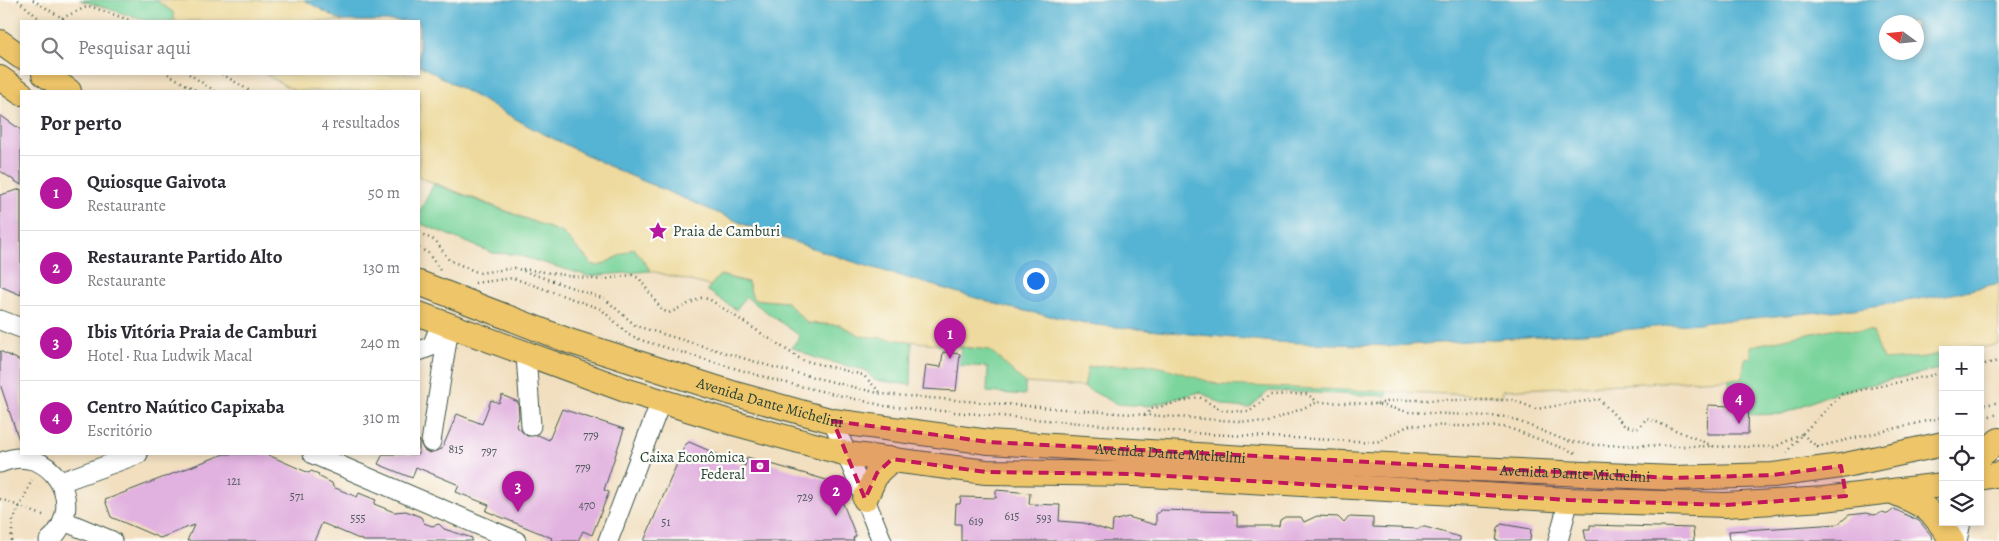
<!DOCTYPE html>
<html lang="pt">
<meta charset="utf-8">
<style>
body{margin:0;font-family:Alegreya,serif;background:#f2f2f3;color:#2b2b33}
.controls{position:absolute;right:15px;bottom:15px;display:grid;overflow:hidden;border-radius:0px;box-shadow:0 2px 8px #0003}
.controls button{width:45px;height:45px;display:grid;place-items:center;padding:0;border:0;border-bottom:1px solid #e1e1e2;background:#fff;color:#2b2b33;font:25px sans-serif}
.compass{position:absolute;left:1879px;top:15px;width:45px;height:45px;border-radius:50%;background:#fff;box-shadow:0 2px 8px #0003;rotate:285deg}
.you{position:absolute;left:1035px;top:280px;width:18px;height:18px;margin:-12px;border:4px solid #fff;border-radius:50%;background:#1a73e8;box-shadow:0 0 0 8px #1a73e833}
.badge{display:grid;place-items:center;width:32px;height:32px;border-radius:50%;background:#b5179e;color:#fff;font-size:16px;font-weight:700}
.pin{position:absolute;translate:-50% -41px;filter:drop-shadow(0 1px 2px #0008)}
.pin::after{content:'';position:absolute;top:26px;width:18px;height:15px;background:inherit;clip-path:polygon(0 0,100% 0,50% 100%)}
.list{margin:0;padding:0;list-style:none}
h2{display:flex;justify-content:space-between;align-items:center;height:65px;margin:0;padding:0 20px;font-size:21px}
h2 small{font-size:16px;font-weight:400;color:#7c7c81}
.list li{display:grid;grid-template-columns:32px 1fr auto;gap:15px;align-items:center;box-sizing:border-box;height:75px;padding:0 20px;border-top:1px solid #e1e1e2}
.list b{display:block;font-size:19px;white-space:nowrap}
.list p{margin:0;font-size:16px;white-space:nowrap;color:#7c7c81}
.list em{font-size:16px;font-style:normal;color:#7c7c81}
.icon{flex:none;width:28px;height:28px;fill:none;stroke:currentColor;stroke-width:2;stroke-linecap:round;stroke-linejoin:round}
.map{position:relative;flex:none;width:1999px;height:541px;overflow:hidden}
.search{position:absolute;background:#fff;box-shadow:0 2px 8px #0003;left:20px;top:20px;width:400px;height:55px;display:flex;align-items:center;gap:12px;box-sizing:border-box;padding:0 18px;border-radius:0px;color:#7c7c81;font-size:19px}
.panel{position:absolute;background:#fff;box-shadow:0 2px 8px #0003;left:20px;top:90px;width:400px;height:365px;border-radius:0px}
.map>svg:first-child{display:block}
.green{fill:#7ad49b;stroke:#4c8868}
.sand{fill:#eeda9e;stroke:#868c69}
.water{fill:#54b3d3;stroke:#3a7884;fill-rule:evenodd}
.building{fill:#e1b1df}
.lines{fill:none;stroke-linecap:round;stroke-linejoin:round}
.minor-casing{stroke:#3e5549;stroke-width:21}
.major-casing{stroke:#3e5549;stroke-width:26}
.path{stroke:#3e5549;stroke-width:2.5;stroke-dasharray:1 4;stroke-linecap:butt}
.minor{stroke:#fff;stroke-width:19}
.major{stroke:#eec569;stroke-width:24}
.marked{fill:#c2185b;fill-opacity:0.2;stroke:#c2185b;stroke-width:4;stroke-dasharray:10 6;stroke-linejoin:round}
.labels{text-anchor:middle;stroke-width:4.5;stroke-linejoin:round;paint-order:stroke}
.number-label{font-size:12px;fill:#505a5f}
.poi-label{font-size:15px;fill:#1f3d34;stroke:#fdfcf7;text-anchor:start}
.street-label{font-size:15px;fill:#1f3d34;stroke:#fdfcf7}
</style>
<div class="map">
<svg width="1999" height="541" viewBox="0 0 1999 541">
<rect width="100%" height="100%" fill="#fdfcf7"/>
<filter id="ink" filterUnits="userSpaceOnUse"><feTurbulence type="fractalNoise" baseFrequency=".02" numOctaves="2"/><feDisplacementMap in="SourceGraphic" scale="10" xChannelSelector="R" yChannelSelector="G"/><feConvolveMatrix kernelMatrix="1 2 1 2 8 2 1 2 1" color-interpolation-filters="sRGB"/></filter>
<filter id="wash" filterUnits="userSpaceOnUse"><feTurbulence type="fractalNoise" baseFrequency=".0096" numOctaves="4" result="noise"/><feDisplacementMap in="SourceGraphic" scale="20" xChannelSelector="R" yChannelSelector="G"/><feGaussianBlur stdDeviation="1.12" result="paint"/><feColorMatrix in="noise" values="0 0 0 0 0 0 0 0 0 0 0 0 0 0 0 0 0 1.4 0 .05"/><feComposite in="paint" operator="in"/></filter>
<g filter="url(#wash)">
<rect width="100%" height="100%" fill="#f1dfc0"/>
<g class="green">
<path d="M 80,0 L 156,0 L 173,12 L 174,21 L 148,21 Z"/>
<path d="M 434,184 L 563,233 L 592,264 L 599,266 L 634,248 L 651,271 L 588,276 L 514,254 L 493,253 L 419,223 L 419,213 Z"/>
<path d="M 720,275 L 748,283 L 753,299 L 787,302 L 807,323 L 840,325 L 862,336 L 912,341 L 911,385 L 874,380 L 865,370 L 815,358 L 792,347 L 800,336 L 746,297 L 736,310 L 707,290 Z"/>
<path d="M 1832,329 L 1873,331 L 1925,357 L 1943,353 L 1943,368 L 1833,393 L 1782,414 L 1748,415 L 1749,395 L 1730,395 L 1729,379 L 1742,378 L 1745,357 L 1751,346 Z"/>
<path d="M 961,347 L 990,350 L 1025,383 L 1025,395 L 987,392 L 988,367 L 958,365 Z"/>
<path d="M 1145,364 L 1263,386 L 1387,391 L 1387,396 L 1269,391 L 1249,408 L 1225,406 L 1200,392 L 1150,406 L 1117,404 L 1084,387 L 1088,367 Z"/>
</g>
<g class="sand">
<path d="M 156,0 L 304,0 L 342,21 L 174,21 L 173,12 Z"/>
<path d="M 419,65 L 532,128 L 615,169 L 753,228 L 857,263 L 1010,308 L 1096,325 L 1276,342 L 1394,346 L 1611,331 L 1952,294 L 1999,283 L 1999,344 L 1985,347 L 1943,350 L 1943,353 L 1925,357 L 1883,360 L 1873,331 L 1832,329 L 1751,346 L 1751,357 L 1745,358 L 1742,378 L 1503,390 L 1502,396 L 1220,385 L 1169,369 L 1145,364 L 1088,367 L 1084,387 L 1025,383 L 990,350 L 862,336 L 840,325 L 807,323 L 787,302 L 753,299 L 748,282 L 720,275 L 710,286 L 651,271 L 634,248 L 599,266 L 592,264 L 563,233 L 419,177 L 419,91 L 295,91 L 265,74 L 419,74 Z"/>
</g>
<path class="water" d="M 304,0 L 1999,0 L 1999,283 L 1952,294 L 1853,309 L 1611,331 L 1394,346 L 1276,342 L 1096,325 L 1010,308 L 857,263 L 753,228 L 615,169 L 532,128 L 419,65 L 419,21 L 342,21 ZM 1886,22 L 1916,22 L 1916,52 L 1886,52 Z"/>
<g id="blocks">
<g class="building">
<path d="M 0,115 L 21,130 L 21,185 L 0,171 Z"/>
<path d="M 21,189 L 21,295 L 0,286 L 0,195 Z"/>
<path d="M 0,351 L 21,361 L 21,439 L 19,440 L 0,384 Z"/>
<path d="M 943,352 L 960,354 L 956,391 L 923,389 L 926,365 L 941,367 Z"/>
<path d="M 502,395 L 518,402 L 519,417 L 516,426 L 527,436 L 538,435 L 549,440 L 562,409 L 624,429 L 604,490 L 609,492 L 592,535 L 583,531 L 578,541 L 551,541 L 552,538 L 486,511 L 489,505 L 456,492 L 459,485 L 416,467 L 412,478 L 378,464 L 383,454 L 419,454 L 419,440 L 424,450 L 429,453 L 442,449 L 457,414 L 482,424 L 491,400 L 499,403 Z"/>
<path d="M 1730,395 L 1749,395 L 1748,434 L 1707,434 L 1708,405 L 1730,406 Z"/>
<path d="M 689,442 L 745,466 L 747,457 L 830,481 L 836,486 L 856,536 L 853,538 L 854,541 L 644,541 L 685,445 Z"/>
<path d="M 224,454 L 266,454 L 309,473 L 311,471 L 319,474 L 318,476 L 332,483 L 333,487 L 357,497 L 359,493 L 376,500 L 374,504 L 394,512 L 406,511 L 421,517 L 424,523 L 432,526 L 439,524 L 444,529 L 472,538 L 472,541 L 364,541 L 322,523 L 314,541 L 187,541 L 194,525 L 160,538 L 111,517 L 105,500 Z"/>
<path d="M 996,490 L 1030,493 L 1029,504 L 1060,505 L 1059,521 L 1084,523 L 1112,532 L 1113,521 L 1128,517 L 1156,525 L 1156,513 L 1159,513 L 1160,510 L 1233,512 L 1233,515 L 1237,515 L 1237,526 L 1279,526 L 1280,520 L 1285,517 L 1301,517 L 1304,522 L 1317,516 L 1338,517 L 1344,523 L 1349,517 L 1373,518 L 1373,527 L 1419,529 L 1420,527 L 1425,527 L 1460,537 L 1460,541 L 961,541 L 961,524 L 955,524 L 956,504 L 960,504 L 961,497 L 996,498 Z"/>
<path d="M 1894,509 L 1919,521 L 1931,535 L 1932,541 L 1730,541 L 1729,531 L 1838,524 L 1849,515 L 1867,513 L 1874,515 L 1883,512 L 1888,514 Z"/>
<path d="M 1501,524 L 1531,529 L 1530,541 L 1496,541 L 1498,528 Z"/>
<path d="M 1590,525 L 1693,528 L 1694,541 L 1586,541 L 1584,529 L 1590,529 Z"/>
</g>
</g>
</g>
<g filter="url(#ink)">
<use href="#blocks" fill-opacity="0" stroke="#3e5549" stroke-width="1"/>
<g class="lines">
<g class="minor-casing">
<g id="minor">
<path d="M 0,320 L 21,328"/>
<path d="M 419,351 L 432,346 L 441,324"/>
<path d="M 526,355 L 531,426"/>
<path d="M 833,421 L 882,541"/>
<path d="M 431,442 L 449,327"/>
<path d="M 313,454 L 516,541"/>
<path d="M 0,463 C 49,440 90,505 49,541"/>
<path d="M 61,482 L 138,454"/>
<path d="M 64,521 L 112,541"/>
<path d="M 608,541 L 661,401"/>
<path d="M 1558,541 L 1569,500"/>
<path d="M 1957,541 L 1961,522"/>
</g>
</g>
<g class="major-casing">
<g id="major">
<path d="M 0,42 L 21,57"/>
<path d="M 44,74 L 69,91"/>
<path d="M 0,78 L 21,93"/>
<path id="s1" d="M 419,283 L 569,341 L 732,393 L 833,421 L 989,442 L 1278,460 L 1673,478 L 1773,475 L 1841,466 L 1943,444"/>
<path d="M 419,314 L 628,391 L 733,423 L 847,454 L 986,472 L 1134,474 L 1569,500 L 1725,505 L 1824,499 L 1943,485"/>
<path d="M 1980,456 L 1999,440"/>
<path d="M 1980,478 L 1999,474"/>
<path d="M 1893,492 C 1926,506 1933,510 1952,541"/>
<path d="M 865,499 L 877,473 L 892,459"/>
</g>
</g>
<g class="path">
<path d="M 18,0 L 42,21"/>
<path d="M 33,0 L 67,21"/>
<path d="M 62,18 L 89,6 L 132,21"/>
<path d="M 168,74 L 197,91"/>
<path d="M 189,74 L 215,91"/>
<path d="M 222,74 L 250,91"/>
<path d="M 419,233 L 436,241 L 449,260 L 479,273 L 515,268 L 605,299 L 636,326 L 776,368 L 882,394 L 1087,411 L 1266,423 L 1318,402 L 1376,404 L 1408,412 L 1508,417 L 1567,441 L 1593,445 L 1775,447 L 1801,434"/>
<path d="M 419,248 L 428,253 L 440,270"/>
<path d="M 523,269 L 600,280 L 632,275 L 639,278 L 662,310 L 669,313 L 701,298 L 709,299 L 802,360 L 863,375 L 881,393"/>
<path d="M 475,283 L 513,278 L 601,309 L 629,335 L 644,341 L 774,380 L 885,406 L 1206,434 L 1377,442 L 1410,425 L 1506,427 L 1576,453"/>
<path d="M 1980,365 L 1999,361"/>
<path d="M 1377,404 L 1396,400 L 1513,400 L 1536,409 L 1599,399 L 1624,425 L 1637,429 L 1647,418 L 1713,446"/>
<path d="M 1980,406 L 1999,402"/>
<path d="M 1145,416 L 1151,409 L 1199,397 L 1221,410 L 1249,412 L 1270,395 L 1307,394 L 1318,402"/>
<path d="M 1980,418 L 1999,414"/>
<path d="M 1802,434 L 1820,449"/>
<path d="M 1817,447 L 1943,417"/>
<path d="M 1787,453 L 1802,434 L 1842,394 L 1943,373"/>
<path d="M 0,499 C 16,504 30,512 47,516"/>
<path d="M 11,541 L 13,521 L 32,480"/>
</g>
<use href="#minor" class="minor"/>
<use href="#major" class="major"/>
</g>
</g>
<path class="marked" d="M 833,421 L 989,442 L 1673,478 L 1773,475 L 1841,466 L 1846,496 L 1725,505 L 1569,500 L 1134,474 L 986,472 L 892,459 L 877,473 L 865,499 Z"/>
<defs>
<g id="sight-bare" transform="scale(1.5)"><path d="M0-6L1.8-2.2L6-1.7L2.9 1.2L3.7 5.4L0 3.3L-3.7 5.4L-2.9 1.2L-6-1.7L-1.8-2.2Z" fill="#b5179e" stroke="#fdfcf7" stroke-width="2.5" paint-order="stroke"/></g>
<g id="bank-bare" transform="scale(1.5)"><path d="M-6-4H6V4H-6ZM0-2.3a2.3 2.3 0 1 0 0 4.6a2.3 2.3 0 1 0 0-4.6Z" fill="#b5179e" stroke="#fdfcf7" stroke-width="2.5" paint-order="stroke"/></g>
</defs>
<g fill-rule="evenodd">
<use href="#sight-bare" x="658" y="231"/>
<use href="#bank-bare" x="760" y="466"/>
</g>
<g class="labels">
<g class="number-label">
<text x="591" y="439">779</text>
<text x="456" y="453">815</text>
<text x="489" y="455">797</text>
<text x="583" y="471">779</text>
<text x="234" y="485">121</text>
<text x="297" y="500">571</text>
<text x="805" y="501">729</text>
<text x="587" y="509">470</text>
<text x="1012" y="520">615</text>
<text x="358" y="522">555</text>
<text x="1044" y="522">593</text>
<text x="976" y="525">619</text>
<text x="666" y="526">51</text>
</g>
<g class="poi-label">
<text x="673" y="236">Praia de Camburi</text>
<text x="745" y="462" text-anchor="end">Caixa Econômica<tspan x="745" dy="17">Federal</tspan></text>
</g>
<g class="street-label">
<text dy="5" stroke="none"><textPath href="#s1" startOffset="371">Avenida Dante Michelini</textPath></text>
<text dy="5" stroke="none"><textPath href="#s1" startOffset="776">Avenida Dante Michelini</textPath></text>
<text dy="5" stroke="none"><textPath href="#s1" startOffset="1181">Avenida Dante Michelini</textPath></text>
</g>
</g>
</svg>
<div class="controls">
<button>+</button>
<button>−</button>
<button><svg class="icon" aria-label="locate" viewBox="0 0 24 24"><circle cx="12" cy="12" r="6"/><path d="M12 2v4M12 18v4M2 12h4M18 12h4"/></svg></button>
<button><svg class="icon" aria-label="layers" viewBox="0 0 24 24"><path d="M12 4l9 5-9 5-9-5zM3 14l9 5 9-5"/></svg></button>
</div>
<svg class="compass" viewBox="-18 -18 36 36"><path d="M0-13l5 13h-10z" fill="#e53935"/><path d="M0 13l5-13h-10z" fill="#7c7c81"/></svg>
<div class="you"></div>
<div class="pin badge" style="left:950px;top:359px">1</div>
<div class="pin badge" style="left:836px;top:516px">2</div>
<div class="pin badge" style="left:518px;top:512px">3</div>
<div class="pin badge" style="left:1739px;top:424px">4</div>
<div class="search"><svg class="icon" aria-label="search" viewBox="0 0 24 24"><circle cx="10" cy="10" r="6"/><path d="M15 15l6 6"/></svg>Pesquisar aqui</div>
<section class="panel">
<h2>Por perto<small>4 resultados</small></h2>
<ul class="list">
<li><span class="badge">1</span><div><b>Quiosque Gaivota</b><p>Restaurante</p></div><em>50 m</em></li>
<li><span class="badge">2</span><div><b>Restaurante Partido Alto</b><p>Restaurante</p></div><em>130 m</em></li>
<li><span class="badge">3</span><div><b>Ibis Vitória Praia de Camburi</b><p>Hotel · Rua Ludwik Macal</p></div><em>240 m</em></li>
<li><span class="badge">4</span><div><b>Centro Naútico Capixaba</b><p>Escritório</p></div><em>310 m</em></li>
</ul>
</section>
</div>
